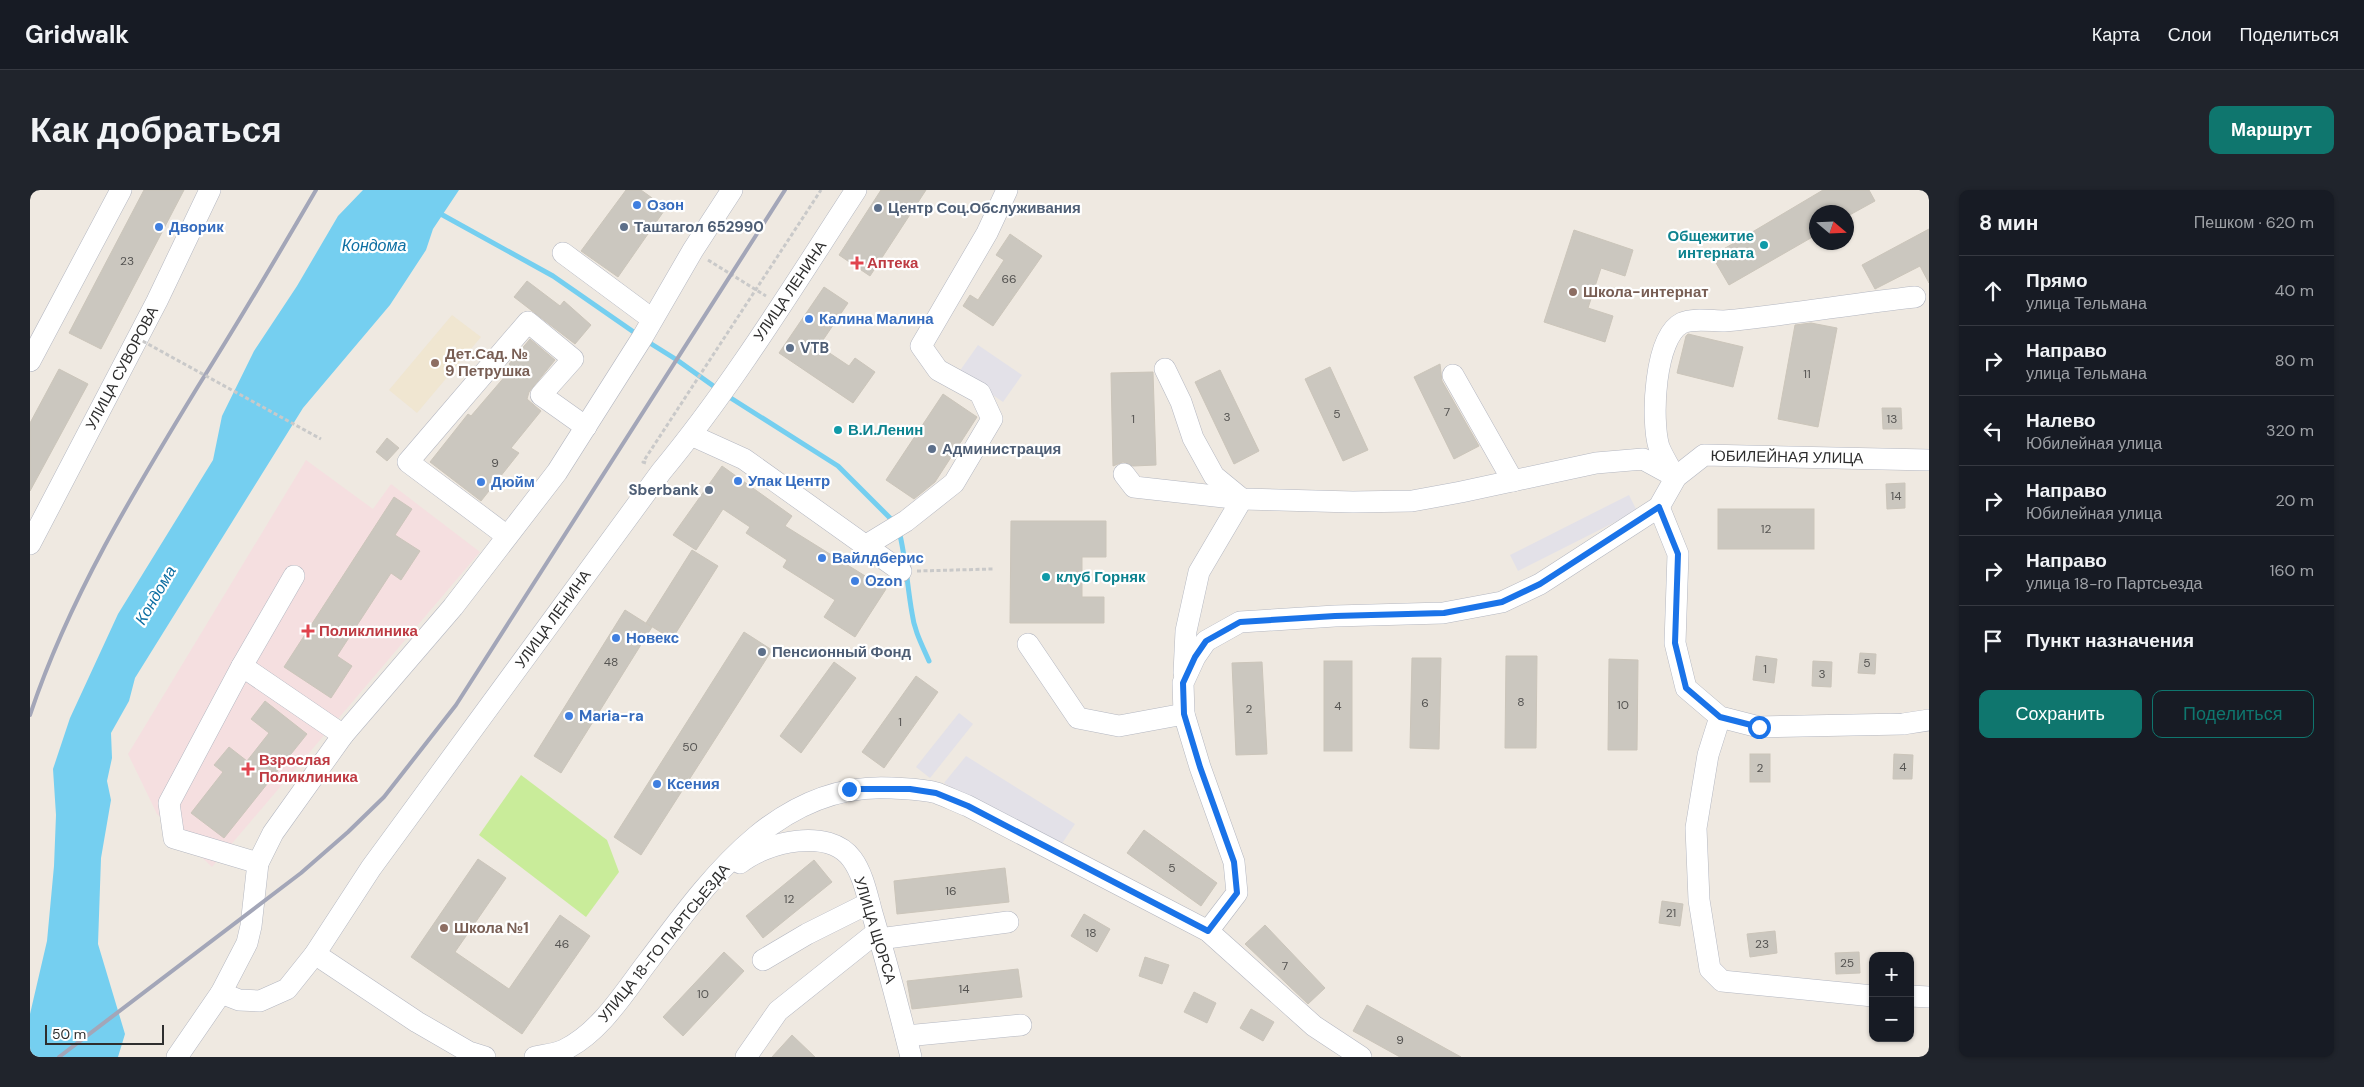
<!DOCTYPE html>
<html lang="ru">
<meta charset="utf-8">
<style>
body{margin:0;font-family:"DM Sans",sans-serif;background:#20242c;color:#f1f3f6}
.controls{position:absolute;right:15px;bottom:15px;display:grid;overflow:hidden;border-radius:10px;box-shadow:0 1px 4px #0004}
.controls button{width:45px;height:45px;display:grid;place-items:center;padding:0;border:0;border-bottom:1px solid #363941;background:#171b24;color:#f1f3f6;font:25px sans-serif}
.compass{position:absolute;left:1779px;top:15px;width:45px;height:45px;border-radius:50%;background:#171b24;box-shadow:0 1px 4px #0004;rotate:109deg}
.scale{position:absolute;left:15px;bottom:12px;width:119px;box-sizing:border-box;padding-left:5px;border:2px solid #2e2e2e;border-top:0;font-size:14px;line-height:18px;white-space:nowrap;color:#2e2e2e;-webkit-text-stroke:4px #fff;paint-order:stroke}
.stop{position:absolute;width:15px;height:15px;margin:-11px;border:4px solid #1a73e8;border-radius:50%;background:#fff}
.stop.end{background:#1a73e8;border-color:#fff;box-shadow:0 1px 5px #0008}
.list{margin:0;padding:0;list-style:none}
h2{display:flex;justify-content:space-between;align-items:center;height:65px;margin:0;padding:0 20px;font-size:21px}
h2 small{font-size:16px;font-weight:400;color:#9ea1a6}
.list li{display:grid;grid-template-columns:32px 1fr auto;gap:15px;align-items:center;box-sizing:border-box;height:70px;padding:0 20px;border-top:1px solid #363941}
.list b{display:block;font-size:19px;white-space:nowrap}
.list p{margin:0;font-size:16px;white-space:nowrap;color:#9ea1a6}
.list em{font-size:16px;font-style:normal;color:#9ea1a6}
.actions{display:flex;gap:10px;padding:15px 20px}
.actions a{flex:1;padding:11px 0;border:1px solid #0f766e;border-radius:10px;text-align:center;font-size:18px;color:#0f766e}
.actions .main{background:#0f766e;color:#fff}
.icon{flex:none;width:28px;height:28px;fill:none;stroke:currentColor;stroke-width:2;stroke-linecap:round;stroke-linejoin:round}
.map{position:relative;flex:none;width:1899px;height:867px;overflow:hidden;border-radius:10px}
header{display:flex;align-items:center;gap:30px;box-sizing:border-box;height:70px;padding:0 25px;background:#171b24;border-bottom:1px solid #363941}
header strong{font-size:24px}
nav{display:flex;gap:28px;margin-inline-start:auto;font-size:18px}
.intro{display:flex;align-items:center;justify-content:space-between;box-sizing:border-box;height:120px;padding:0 30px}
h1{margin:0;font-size:35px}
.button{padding:12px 22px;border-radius:10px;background:#0f766e;color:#fff;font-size:18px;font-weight:700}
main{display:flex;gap:30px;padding:0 30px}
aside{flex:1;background:#171b24;border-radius:10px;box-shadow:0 1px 4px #0004}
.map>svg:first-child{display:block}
.industrial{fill:#e3e1e8}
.education{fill:#f0e6d1}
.medical{fill:#f5dfe0}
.pitch{fill:#c9ec9a}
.water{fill:#75cff0}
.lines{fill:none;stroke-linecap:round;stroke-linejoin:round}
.stream{stroke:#75cff0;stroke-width:5}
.building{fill:#cbc7bf;stroke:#cbc5ba}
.minor-casing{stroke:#b4b7c1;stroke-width:22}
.path{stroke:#c9c9c9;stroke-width:3;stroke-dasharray:4 2.5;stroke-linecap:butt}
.minor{stroke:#fff;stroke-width:21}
.rail{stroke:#a3a6b8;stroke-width:4}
.path-bridge{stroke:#c9c9c9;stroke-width:3;stroke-dasharray:4 2.5;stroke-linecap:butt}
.route{stroke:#1a73e8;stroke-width:6}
.shop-dot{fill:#3f7fe0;stroke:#fff;stroke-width:2}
.service-dot{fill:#5c6f8a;stroke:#fff;stroke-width:2}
.culture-dot{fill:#0f9aa8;stroke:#fff;stroke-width:2}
.health-dot{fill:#e0444e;stroke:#fff;stroke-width:2}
.education-dot{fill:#8d6e63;stroke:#fff;stroke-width:2}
.labels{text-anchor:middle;stroke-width:4.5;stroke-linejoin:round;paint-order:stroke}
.number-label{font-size:12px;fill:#555452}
.shop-label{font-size:15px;font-weight:bold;fill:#366cbe;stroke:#fff;text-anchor:start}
.service-label{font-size:15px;font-weight:bold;fill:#4e5e75;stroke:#fff;text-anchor:start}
.culture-label{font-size:15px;font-weight:bold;fill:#0d838f;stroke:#fff;text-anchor:start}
.health-label{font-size:15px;font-weight:bold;fill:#be3a42;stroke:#fff;text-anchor:start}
.street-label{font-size:15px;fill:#2e2e2e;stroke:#fff}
.education-label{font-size:15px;font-weight:bold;fill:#785e54;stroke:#fff;text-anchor:start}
.water-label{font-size:16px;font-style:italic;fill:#0d6fa3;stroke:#fff}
</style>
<header>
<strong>Gridwalk</strong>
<nav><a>Карта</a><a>Слои</a><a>Поделиться</a></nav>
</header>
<div class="intro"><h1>Как добраться</h1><a class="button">Маршрут</a></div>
<main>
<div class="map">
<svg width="1899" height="867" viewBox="0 0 1899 867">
<rect width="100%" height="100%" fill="#efe9e1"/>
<g class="industrial">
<path d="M 948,155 L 992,185 L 973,212 L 929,182 Z"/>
<path d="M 1599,305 L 1607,321 L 1488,381 L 1480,365 Z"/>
<path d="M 929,523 L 943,534 L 900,588 L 886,577 Z"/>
<path d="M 936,566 L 1045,634 L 1029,658 L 914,593 Z"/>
</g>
<path class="education" d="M 422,125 L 451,147 L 387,223 L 359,200 Z"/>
<path class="medical" d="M 276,270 L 343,319 L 361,294 L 450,362 L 182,677 L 127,624 L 98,564 Z"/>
<path class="pitch" d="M 491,585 L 577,650 L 589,682 L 556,727 L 449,645 Z"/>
<path class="water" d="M 333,0 L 429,0 L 403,39 L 396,60 L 360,115 L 273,218 L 105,488 L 99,511 L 81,543 L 82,568 L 77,591 L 81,610 L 71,668 L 68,754 L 95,844 L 88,867 L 0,867 L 0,824 L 17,751 L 24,676 L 26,625 L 23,579 L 40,528 L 88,424 L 183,270 L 192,226 L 224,161 L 267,96 L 308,26 Z"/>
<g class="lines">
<g class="stream">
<path d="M 409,23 L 523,86 L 608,145"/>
<path d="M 615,150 L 647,170 L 689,200"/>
<path d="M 696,205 L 808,276 L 864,332"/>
<path d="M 869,341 C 876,368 877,395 882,423 C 884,440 892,455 899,471"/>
</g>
</g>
<g class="building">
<path d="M 114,0 L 154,0 L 71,159 L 39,143 Z"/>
<path d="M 596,0 L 611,0 L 636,18 L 588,87 L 551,61 Z"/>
<path d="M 851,0 L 896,0 L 840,86 L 809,65 Z"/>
<path d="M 1793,0 L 1839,0 L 1845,11 L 1816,27 L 1816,22 L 1786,22 L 1786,45 L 1699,95 L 1682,66 Z"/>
<path d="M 1899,39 L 1899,93 L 1890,76 L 1845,99 L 1832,75 Z"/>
<path d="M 1544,40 L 1603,60 L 1595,86 L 1571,78 L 1558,118 L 1583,126 L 1575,152 L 1514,132 Z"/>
<path d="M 980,44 L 1012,66 L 963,136 L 933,116 L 940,105 L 948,110 L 974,70 L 966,65 Z"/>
<path d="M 497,91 L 530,116 L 534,111 L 561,135 L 545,154 L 484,107 Z"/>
<path d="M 794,97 L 818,113 L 789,156 L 819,176 L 825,168 L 845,182 L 823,213 L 749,163 Z"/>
<path d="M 1781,133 L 1807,138 L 1788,237 L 1748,229 L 1765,135 Z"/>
<path d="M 1658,144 L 1713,157 L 1703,197 L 1647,183 L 1656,146 Z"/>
<path d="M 500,149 L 525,170 L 499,202 L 497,209 L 511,221 L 481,258 L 489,263 L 451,311 L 400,272 L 438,224 L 441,226 L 483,177 L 479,174 Z"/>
<path d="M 1410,174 L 1412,191 L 1449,256 L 1424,269 L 1384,187 Z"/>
<path d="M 1300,177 L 1338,260 L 1313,271 L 1275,189 Z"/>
<path d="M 29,179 L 58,194 L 0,301 L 0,233 Z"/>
<path d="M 1190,180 L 1229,261 L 1204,274 L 1165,192 Z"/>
<path d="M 1123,182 L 1126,275 L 1103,276 L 1093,272 L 1083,276 L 1081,183 Z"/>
<path d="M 913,204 L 947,227 L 905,292 L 884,309 L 856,290 Z"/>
<path d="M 1852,218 L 1871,218 L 1872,239 L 1853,239 Z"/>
<path d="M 357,248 L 369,258 L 357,271 L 346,262 Z"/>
<path d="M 692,276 L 762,326 L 755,336 L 856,399 L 825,447 L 794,427 L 805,410 L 753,377 L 757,370 L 716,343 L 720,337 L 693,319 L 666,360 L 643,345 Z"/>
<path d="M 1875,293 L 1875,318 L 1857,319 L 1856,294 Z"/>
<path d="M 364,307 L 382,319 L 365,345 L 390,361 L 371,390 L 361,383 L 307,466 L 322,476 L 301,508 L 254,477 Z"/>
<rect x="1688" y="319" width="96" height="40"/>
<path d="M 981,331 L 1076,331 L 1076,367 L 1052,367 L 1052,407 L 1074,407 L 1074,433 L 980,433 Z"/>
<path d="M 662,360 L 688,376 L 642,449 L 616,433 Z"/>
<path d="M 595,420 L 622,437 L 531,583 L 504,566 Z"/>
<path d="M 714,442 L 742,460 L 611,665 L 584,647 Z"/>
<path d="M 1830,463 L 1846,464 L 1845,484 L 1828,483 Z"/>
<path d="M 1476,466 L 1507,466 L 1506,558 L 1475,558 Z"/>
<path d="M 1726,466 L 1747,469 L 1744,493 L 1723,490 Z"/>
<path d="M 1382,468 L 1411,468 L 1409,559 L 1380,558 Z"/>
<path d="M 1579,469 L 1608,470 L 1607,560 L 1578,560 Z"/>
<rect x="1294" y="471" width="28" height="90"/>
<path d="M 1783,471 L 1802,472 L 1801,497 L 1782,496 Z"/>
<path d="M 804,472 L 826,488 L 771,563 L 750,546 Z"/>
<path d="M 1232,472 L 1237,564 L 1206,565 L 1202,473 Z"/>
<path d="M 886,486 L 908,502 L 854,578 L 832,562 Z"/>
<path d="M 235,511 L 277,544 L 194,648 L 161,623 L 193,582 L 184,575 L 199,557 L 217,571 L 239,543 L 221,529 Z"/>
<rect x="1720" y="564" width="20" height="28"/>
<path d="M 1864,564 L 1883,565 L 1882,589 L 1863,589 Z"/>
<path d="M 1114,640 L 1187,693 L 1171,716 L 1097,663 Z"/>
<path d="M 448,669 L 476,688 L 425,762 L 479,799 L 530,725 L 560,746 L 492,844 L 381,767 Z"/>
<path d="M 784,670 L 802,692 L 733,748 L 716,726 Z"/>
<path d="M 975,678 L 979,712 L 867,724 L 864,691 Z"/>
<path d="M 1632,711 L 1653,714 L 1650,736 L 1629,733 Z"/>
<path d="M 1054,724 L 1080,739 L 1067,762 L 1041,746 Z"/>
<path d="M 1235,735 L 1295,798 L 1278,814 L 1215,754 Z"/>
<path d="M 1745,741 L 1747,763 L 1720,767 L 1717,744 Z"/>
<path d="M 694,762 L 714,781 L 653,846 L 633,827 Z"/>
<path d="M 1829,762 L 1830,783 L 1806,784 L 1805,763 Z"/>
<path d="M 1115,767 L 1139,775 L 1132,794 L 1109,786 Z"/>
<path d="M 988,779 L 992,807 L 882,819 L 877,791 Z"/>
<path d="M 1164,802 L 1186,813 L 1177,833 L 1154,822 Z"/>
<path d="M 1337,815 L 1431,867 L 1370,867 L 1323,841 Z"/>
<path d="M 1221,819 L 1244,832 L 1233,851 L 1210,838 Z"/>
<path d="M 762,845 L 785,867 L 742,867 Z"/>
</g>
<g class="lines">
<g class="minor-casing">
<g id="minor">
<path d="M 533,63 L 622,129"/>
<path d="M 0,171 L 91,0"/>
<path d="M 1135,179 L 1151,212 L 1163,248 L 1184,286 L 1212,309 L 1169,382 L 1156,441 L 1154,483"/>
<path d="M 1423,185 L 1483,291"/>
<path d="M 661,245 L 714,269 L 871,381"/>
<path d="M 1094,284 L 1104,297 L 1212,309 L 1323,312 L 1382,311 L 1431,302 L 1566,273 L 1613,269 L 1646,287"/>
<path d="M 1645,287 C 1640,278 1633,267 1629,257 C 1621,231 1624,147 1652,133 C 1662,128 1682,131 1694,131 C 1757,125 1821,114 1885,107"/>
<path d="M 1629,317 L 1648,364 L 1645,453 L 1656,498 L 1690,527 L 1729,537 L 1873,534 L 1899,530"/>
<path d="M 477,346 L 378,272 L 498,132 L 543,169 L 511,205 L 556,237"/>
<path d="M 0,354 L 127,111 L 180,0"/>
<path d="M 835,356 L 876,331 L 924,293 L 962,229 L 950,203 L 908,180 L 891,156 L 957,43 L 977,0"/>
<path d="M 998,454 L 1048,528 L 1089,536 L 1154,524"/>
<path d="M 212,476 L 264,386"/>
<path d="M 1690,527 L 1678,565 L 1666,638 L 1669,710 L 1680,779 L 1692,791 L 1843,806"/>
<path d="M 228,673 L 144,648 L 139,613 L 212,476 L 313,545"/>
<path d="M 710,673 C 736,652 799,637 822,669 C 833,684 837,705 842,723 C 856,770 869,819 881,867"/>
<path d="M 1178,741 L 1207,703 L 1204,672 L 1170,577 L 1154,524 L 1153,493 L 1165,467 L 1176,451 L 1210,432 L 1305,426 L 1413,423 L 1472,412 L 1510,394 L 1629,317 L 1646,287 L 1674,265 L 1899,270"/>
<path d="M 849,749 L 978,732"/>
<path d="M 285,764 L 387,832 L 439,862 L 455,867"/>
<path d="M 733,770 L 777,744 L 839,713"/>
<path d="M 191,803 L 209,810 L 230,811 L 257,799 L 285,764 L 341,678 L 631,282 C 704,194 764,95 826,0"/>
<path d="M 1880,806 L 1899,807"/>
<path d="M 876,846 L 991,835"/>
<path d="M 147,867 L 191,803 L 217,753 L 221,736 L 228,673 L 243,643 L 313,545 L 423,417 L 527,282 L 612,148 L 663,60 L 702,0"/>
<path d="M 505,867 C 514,865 526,864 534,860 C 571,842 595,801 619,770 C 680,689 748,591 862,598 C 876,599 893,599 907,603 C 917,607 928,612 938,616 L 1178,741 L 1284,836 L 1331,867"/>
<path d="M 716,867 L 748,821 L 847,742"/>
</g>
</g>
<g class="path">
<path d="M 678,70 L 736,106"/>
<path d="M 616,273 L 613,272 L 791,0"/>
<path d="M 887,381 L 963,379"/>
</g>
<use href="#minor" class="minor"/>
<g class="rail">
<path d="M 0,525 C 39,408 103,303 167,198 C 208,133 247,67 286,0"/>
<path d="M 29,867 L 271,683 L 318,642 L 354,607 L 426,515 L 755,0"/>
</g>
<path class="path-bridge" d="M 107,148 L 291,249"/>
</g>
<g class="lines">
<path class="route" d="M 819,599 L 880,599 L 906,603 L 938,616 L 1178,741 L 1207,703 L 1204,672 L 1170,577 L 1154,524 L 1153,493 L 1165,467 L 1176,451 L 1210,432 L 1305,426 L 1414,423 L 1472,412 L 1510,394 L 1629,317 L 1648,364 L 1645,453 L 1656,498 L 1690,527 L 1729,537"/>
</g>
<g class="shop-dot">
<circle cx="607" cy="15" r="5"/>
<circle cx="129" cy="37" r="5"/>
<circle cx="779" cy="129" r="5"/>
<circle cx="708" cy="291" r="5"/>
<circle cx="451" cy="292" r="5"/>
<circle cx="792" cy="368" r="5"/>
<circle cx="825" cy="391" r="5"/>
<circle cx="586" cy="448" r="5"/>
<circle cx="539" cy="526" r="5"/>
<circle cx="627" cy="594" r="5"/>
</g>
<g class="service-dot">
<circle cx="848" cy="18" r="5"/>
<circle cx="594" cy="37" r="5"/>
<circle cx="760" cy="158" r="5"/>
<circle cx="902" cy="259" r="5"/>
<circle cx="679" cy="300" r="5"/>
<circle cx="732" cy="462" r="5"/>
</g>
<g class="culture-dot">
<circle cx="1734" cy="55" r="5"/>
<circle cx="808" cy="240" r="5"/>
<circle cx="1016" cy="387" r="5"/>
</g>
<g class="health-dot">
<path d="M824.5 65.5h5v5h5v5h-5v5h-5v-5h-5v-5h5z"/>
<path d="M275.5 433.5h5v5h5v5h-5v5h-5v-5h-5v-5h5z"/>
<path d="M215.5 571.5h5v5h5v5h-5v5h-5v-5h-5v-5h5z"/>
</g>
<g class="education-dot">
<circle cx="1543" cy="102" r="5"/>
<circle cx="405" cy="173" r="5"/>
<circle cx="414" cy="738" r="5"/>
</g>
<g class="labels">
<g class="number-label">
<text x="97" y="75">23</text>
<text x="979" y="93">66</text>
<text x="1777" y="188">11</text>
<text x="1417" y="226">7</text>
<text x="1307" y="228">5</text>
<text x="1197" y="231">3</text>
<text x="1103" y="233">1</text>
<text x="1862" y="233">13</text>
<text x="465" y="277">9</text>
<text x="1866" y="310">14</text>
<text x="1736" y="343">12</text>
<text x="581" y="476">48</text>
<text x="1837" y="477">5</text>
<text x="1735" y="483">1</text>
<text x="1792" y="488">3</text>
<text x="1491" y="516">8</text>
<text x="1395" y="517">6</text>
<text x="1593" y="519">10</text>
<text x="1308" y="520">4</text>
<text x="1219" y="523">2</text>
<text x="870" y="536">1</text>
<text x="660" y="561">50</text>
<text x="1873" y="581">4</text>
<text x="1730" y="582">2</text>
<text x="1142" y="682">5</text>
<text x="921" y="705">16</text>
<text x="759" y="713">12</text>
<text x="1641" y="727">21</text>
<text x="1061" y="747">18</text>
<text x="532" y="758">46</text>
<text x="1732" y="758">23</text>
<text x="1817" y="777">25</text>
<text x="1255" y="780">7</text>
<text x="934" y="803">14</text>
<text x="673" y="808">10</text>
<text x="1370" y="854">9</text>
</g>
<g class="shop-label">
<text x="617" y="20">Озон</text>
<text x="139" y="42">Дворик</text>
<text x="789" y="134">Калина Малина</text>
<text x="718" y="296">Упак Центр</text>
<text x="461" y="297">Дюйм</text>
<text x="802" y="373">Вайлдберис</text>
<text x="835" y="396">Ozon</text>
<text x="596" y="453">Новекс</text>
<text x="549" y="531">Maria-ra</text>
<text x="637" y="599">Ксения</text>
</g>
<g class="service-label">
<text x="858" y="23">Центр Соц.Обслуживания</text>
<text x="604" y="42">Таштагол 652990</text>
<text x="770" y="163">VTB</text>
<text x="912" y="264">Администрация</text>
<text x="669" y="305" text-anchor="end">Sberbank</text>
<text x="742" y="467">Пенсионный Фонд</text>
</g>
<g class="culture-label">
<text x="1724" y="51" text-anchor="end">Общежитие<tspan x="1724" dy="17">интерната</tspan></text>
<text x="818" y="245">В.И.Ленин</text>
<text x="1026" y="392">клуб Горняк</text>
</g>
<g class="health-label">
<text x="837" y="78">Аптека</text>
<text x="289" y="446">Поликлиника</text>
<text x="229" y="575">Взрослая<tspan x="229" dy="17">Поликлиника</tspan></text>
</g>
<g class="street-label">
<text transform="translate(760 101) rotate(-56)" y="5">УЛИЦА ЛЕНИНА</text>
<text transform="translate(92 178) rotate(-62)" y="5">УЛИЦА СУВОРОВА</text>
<text transform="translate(1757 267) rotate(1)" y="5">ЮБИЛЕЙНАЯ УЛИЦА</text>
<text transform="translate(523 429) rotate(-54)" y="5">УЛИЦА ЛЕНИНА</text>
<text transform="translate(845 740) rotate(73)" y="5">УЛИЦА ЩОРСА</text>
<text transform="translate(634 753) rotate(-51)" y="5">УЛИЦА 18-ГО ПАРТСЬЕЗДА</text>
</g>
<g class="education-label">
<text x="1553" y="107">Школа-интернат</text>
<text x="415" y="169">Дет.Сад. №<tspan x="415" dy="17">9 Петрушка</tspan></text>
<text x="424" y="743">Школа №1</text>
</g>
<g class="water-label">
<text x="344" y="61">Кондома</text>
<text transform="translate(125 405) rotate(-60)" y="6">Кондома</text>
</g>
</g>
</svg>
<div class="controls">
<button>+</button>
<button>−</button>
</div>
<svg class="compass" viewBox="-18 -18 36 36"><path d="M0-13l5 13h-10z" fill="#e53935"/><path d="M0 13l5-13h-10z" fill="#9ea1a6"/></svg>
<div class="scale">50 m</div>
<div class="stop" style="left:1729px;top:537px"></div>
<div class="stop end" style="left:819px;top:599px"></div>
</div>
<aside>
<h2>8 мин<small>Пешком · 620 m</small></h2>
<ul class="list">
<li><svg class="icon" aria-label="ahead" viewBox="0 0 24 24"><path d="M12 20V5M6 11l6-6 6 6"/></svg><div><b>Прямо</b><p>улица Тельмана</p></div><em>40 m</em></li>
<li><svg class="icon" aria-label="right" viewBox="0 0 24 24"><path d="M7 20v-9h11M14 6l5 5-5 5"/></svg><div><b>Направо</b><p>улица Тельмана</p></div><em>80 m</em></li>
<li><svg class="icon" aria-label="left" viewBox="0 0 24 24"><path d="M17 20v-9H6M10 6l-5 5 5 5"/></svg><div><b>Налево</b><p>Юбилейная улица</p></div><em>320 m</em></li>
<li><svg class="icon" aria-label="right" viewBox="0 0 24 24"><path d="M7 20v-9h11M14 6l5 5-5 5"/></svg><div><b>Направо</b><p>Юбилейная улица</p></div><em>20 m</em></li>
<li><svg class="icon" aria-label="right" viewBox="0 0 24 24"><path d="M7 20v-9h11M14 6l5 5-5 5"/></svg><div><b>Направо</b><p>улица 18-го Партсьезда</p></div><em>160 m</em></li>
<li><svg class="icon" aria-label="arrive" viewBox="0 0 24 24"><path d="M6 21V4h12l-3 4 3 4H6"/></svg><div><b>Пункт назначения</b></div></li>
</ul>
<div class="actions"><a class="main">Сохранить</a><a>Поделиться</a></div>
</aside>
</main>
